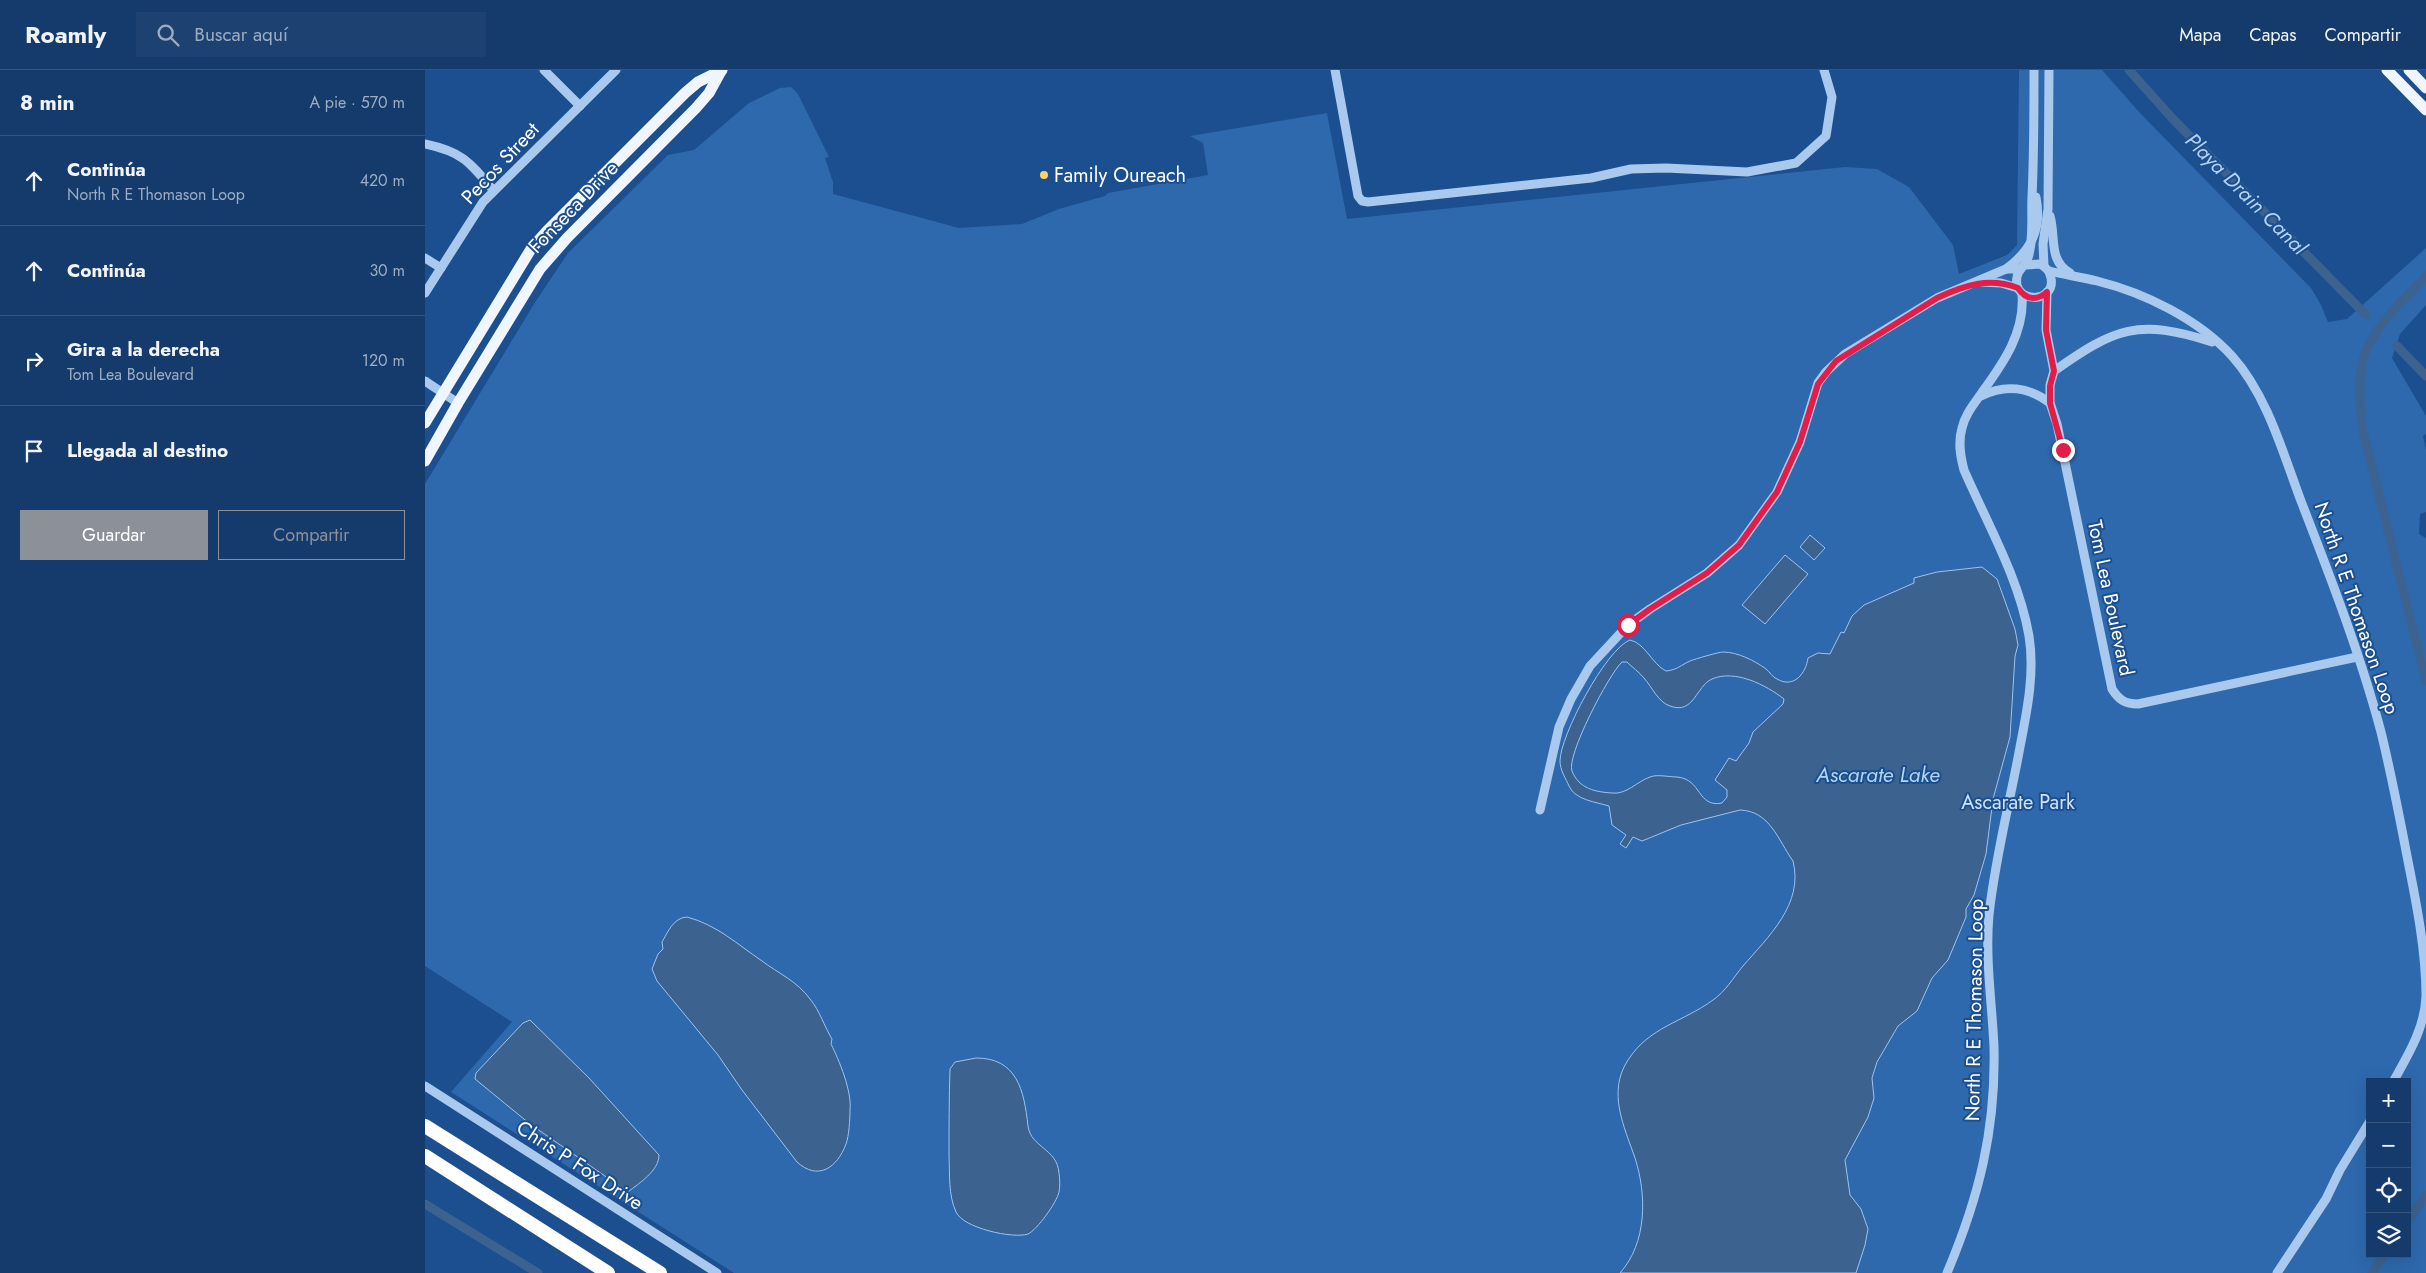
<!DOCTYPE html>
<html lang="es">
<meta charset="utf-8">
<style>
body{margin:0;font-family:Jost,sans-serif;background:#1d4271;color:#f1f3f6}
.controls{position:absolute;right:15px;bottom:15px;display:grid;overflow:hidden;border-radius:0px;box-shadow:0 5px 20px #0002}
.controls button{width:45px;height:45px;display:grid;place-items:center;padding:0;border:0;border-bottom:1px solid #33557e;background:#143b6b;color:#f1f3f6;font:25px sans-serif}
.stop{position:absolute;width:15px;height:15px;margin:-11px;border:4px solid #e11d48;border-radius:50%;background:#fff}
.stop.end{background:#e11d48;border-color:#fff;box-shadow:0 1px 5px #0008}
.list{margin:0;padding:0;list-style:none}
h2{display:flex;justify-content:space-between;align-items:center;height:65px;margin:0;padding:0 20px;font-size:21px}
h2 small{font-size:16px;font-weight:400;color:#9dadc1}
.list li{display:grid;grid-template-columns:32px 1fr auto;gap:15px;align-items:center;box-sizing:border-box;height:90px;padding:0 20px;border-top:1px solid #33557e}
.list b{display:block;font-size:19px;white-space:nowrap}
.list p{margin:0;font-size:16px;white-space:nowrap;color:#9dadc1}
.list em{font-size:16px;font-style:normal;color:#9dadc1}
.actions{display:flex;gap:10px;padding:15px 20px}
.actions a{flex:1;padding:11px 0;border:1px solid #8c9099;border-radius:0px;text-align:center;font-size:18px;color:#8c9099}
.actions .main{background:#8c9099;color:#fff}
.icon{flex:none;width:28px;height:28px;fill:none;stroke:currentColor;stroke-width:2;stroke-linecap:round;stroke-linejoin:round}
.map{position:relative;flex:none;width:2001px;height:1203px;overflow:hidden}
header{display:flex;align-items:center;gap:30px;box-sizing:border-box;height:70px;padding:0 25px;background:#143b6b;border-bottom:1px solid #33557e}
header strong{font-size:24px}
nav{display:flex;gap:28px;margin-inline-start:auto;font-size:18px}
.search{width:350px;height:45px;background:#1d4271;display:flex;align-items:center;gap:12px;box-sizing:border-box;padding:0 18px;border-radius:0px;color:#9dadc1;font-size:19px}
main{display:flex}
aside{flex:1;background:#143b6b}
.map>svg:first-child{display:block}
.green{fill:#2e69ad;fill-rule:evenodd}
.water{fill:#3c6290;stroke:#9cc4f0;fill-rule:evenodd}
.lines{fill:none;stroke-linecap:round;stroke-linejoin:round}
.canal{stroke:#3c6290;stroke-width:9}
.minor{stroke:#a9c9ee;stroke-width:9}
.major{stroke:#f0f6ff;stroke-width:11}
.highway{stroke:#fff;stroke-width:14}
.route{stroke:#e11d48;stroke-width:6}
.poi-dot{fill:#ffd166;stroke:#1b4f8f;stroke-width:2}
.labels{text-anchor:middle;stroke-width:4;stroke-linejoin:round;paint-order:stroke}
.street-label{font-size:20px;fill:#fff;stroke:#1b4f8f}
.poi-label{font-size:20px;fill:#fff;stroke:#1b4f8f;text-anchor:start}
.park-label{font-size:20px;fill:#cfe3fa;stroke:#1b4f8f}
.water-label{font-size:21px;font-style:italic;fill:#b5d3f5;stroke:#1b4f8f}
</style>
<header>
<strong>Roamly</strong>
<div class="search"><svg class="icon" aria-label="search" viewBox="0 0 24 24"><circle cx="10" cy="10" r="6"/><path d="M15 15l6 6"/></svg>Buscar aquí</div>
<nav><a>Mapa</a><a>Capas</a><a>Compartir</a></nav>
</header>
<main>
<aside>
<h2>8 min<small>A pie · 570 m</small></h2>
<ul class="list">
<li><svg class="icon" aria-label="ahead" viewBox="0 0 24 24"><path d="M12 20V5M6 11l6-6 6 6"/></svg><div><b>Continúa</b><p>North R E Thomason Loop</p></div><em>420 m</em></li>
<li><svg class="icon" aria-label="ahead" viewBox="0 0 24 24"><path d="M12 20V5M6 11l6-6 6 6"/></svg><div><b>Continúa</b></div><em>30 m</em></li>
<li><svg class="icon" aria-label="right" viewBox="0 0 24 24"><path d="M7 20v-9h11M14 6l5 5-5 5"/></svg><div><b>Gira a la derecha</b><p>Tom Lea Boulevard</p></div><em>120 m</em></li>
<li><svg class="icon" aria-label="arrive" viewBox="0 0 24 24"><path d="M6 21V4h12l-3 4 3 4H6"/></svg><div><b>Llegada al destino</b></div></li>
</ul>
<div class="actions"><a class="main">Guardar</a><a>Compartir</a></div>
</aside>
<div class="map">
<svg width="2001" height="1203" viewBox="0 0 2001 1203">
<rect width="100%" height="100%" fill="#1b4f8f"/>
<path class="green" d="M 1594,0 L 1677,0 L 1715,43 L 1886,218 L 1896,235 L 1903,252 L 1922,249 L 2001,178 L 2001,235 L 1975,264 L 1967,288 L 2001,346 L 2001,364 L 1998,366 L 2001,380 L 2001,442 L 1995,444 L 1994,464 L 2001,468 L 2001,1203 L 309,1203 L 26,1022 L 87,952 L 0,896 L 0,414 L 109,234 L 143,183 L 243,85 L 269,80 L 324,33 L 355,18 L 366,17 L 373,24 L 404,87 L 400,88 L 408,112 L 408,124 L 534,158 L 597,154 L 634,139 L 680,126 L 683,123 L 783,105 L 778,73 L 765,66 L 902,43 L 922,149 L 1420,97 L 1452,99 L 1484,117 L 1528,175 L 1534,204 L 1582,185 L 1592,175 ZM 1945,1012 L 1982,1012 L 1982,1184 L 1945,1184 Z"/>
<g class="water">
<path d="M 1385,465 L 1400,478 L 1389,490 L 1375,477 Z"/>
<path d="M 1360,485 L 1383,504 L 1340,554 L 1317,535 Z"/>
<path d="M 1557,497 L 1572,509 L 1590,559 L 1593,575 L 1590,586 L 1585,667 L 1568,729 L 1561,784 L 1549,825 L 1541,839 L 1541,847 L 1523,890 L 1507,908 L 1492,941 L 1473,956 L 1452,992 L 1447,1008 L 1449,1028 L 1443,1047 L 1420,1090 L 1425,1125 L 1436,1139 L 1443,1159 L 1440,1175 L 1431,1203 L 1195,1203 C 1222,1173 1222,1125 1210,1088 C 1199,1056 1182,1022 1203,990 C 1224,957 1258,952 1288,930 C 1301,921 1308,908 1318,896 C 1343,867 1379,834 1368,791 C 1353,770 1345,741 1315,740 L 1256,755 L 1217,771 L 1208,767 L 1201,778 L 1195,774 L 1201,765 L 1187,755 L 1184,736 C 1171,732 1150,730 1144,716 C 1141,709 1135,700 1135,691 C 1135,666 1181,579 1205,570 C 1220,573 1227,594 1241,601 C 1252,600 1256,595 1265,591 C 1270,589 1294,582 1298,582 C 1313,582 1330,591 1341,599 C 1345,602 1347,607 1352,609 C 1369,619 1381,603 1383,588 L 1393,583 L 1405,584 L 1416,562 L 1419,563 L 1427,546 L 1439,535 L 1489,513 L 1489,508 L 1512,502 ZM 1197,592 L 1202,592 C 1207,597 1214,602 1219,608 C 1227,617 1233,632 1245,636 C 1269,645 1271,616 1287,609 C 1310,599 1341,615 1359,629 L 1358,634 L 1328,662 L 1324,673 L 1311,691 L 1304,688 L 1290,710 L 1302,720 L 1302,727 L 1297,733 C 1272,738 1277,709 1252,707 C 1244,707 1232,704 1225,707 C 1213,711 1201,725 1187,723 C 1171,722 1154,719 1147,701 C 1141,686 1184,604 1197,592 Z"/>
<path d="M 262,847 C 292,855 312,874 337,891 C 353,903 373,912 385,929 C 395,941 399,956 407,969 L 406,974 C 414,990 427,1021 425,1040 C 425,1049 424,1066 421,1074 C 412,1098 393,1111 372,1092 L 317,1020 L 293,985 L 232,911 L 227,899 L 233,884 L 238,879 L 237,872 C 243,862 248,848 262,847 Z"/>
<path d="M 105,950 L 164,1008 L 234,1085 C 234,1101 214,1113 203,1122 L 105,1054 L 50,1009 L 51,1003 L 98,953 Z"/>
<path d="M 551,988 C 592,988 599,1020 603,1056 C 606,1078 632,1078 634,1103 C 635,1109 635,1117 634,1122 C 632,1132 612,1160 603,1164 C 588,1169 538,1158 531,1142 C 523,1124 525,1105 524,1086 C 524,1057 524,1028 525,999 L 530,992 Z"/>
</g>
<g class="lines">
<g class="canal">
<path d="M 1704,0 L 1747,48 L 1941,245"/>
<path d="M 2001,206 C 1981,227 1958,248 1944,274 C 1931,297 1935,332 1937,358 L 2001,611"/>
<path d="M 1972,276 L 2001,306"/>
<path d="M 0,1134 L 113,1203"/>
<path d="M 1982,1152 L 2001,1125"/>
<path d="M 1947,1203 L 1960,1184"/>
</g>
<g class="minor">
<path d="M 119,0 L 155,36"/>
<path d="M 910,0 L 933,126 L 937,131 L 943,132 L 1166,108 L 1206,99 L 1241,98 L 1322,102 L 1371,93 L 1401,66 L 1407,27 L 1399,0"/>
<path d="M 0,74 C 37,82 44,91 68,120"/>
<path d="M 1625,146 C 1631,166 1623,191 1645,203"/>
<path d="M 0,188 L 16,198"/>
<path d="M 1601,195 L 1615,194 C 1621,197 1625,201 1626,208 C 1631,234 1587,234 1592,207 C 1593,199 1601,196 1603,188 C 1609,169 1606,147 1607,127 C 1609,85 1609,42 1609,0"/>
<path d="M 1619,196 L 1618,174 L 1623,139 L 1624,0"/>
<path d="M 1581,199 C 1607,180 1617,158 1611,127"/>
<path d="M 1624,201 C 1640,205 1656,207 1672,211 C 1720,223 1773,249 1807,286 C 1842,325 1858,383 1876,431 C 1905,506 1935,583 1956,662 C 1966,703 1974,744 1982,786 C 1991,831 2001,880 2001,926 C 2000,958 1983,985 1968,1012"/>
<path d="M 1556,212 L 1576,213 L 1593,218"/>
<path d="M 1622,222 L 1621,260 L 1629,301 L 1625,315 L 1625,333 L 1632,354 L 1687,619 C 1694,630 1700,634 1713,634 L 1932,587"/>
<path d="M 0,223 L 58,132 L 191,0"/>
<path d="M 1629,301 C 1690,258 1713,248 1787,272"/>
<path d="M 0,311 L 33,333"/>
<path d="M 1556,326 C 1580,314 1604,317 1625,333"/>
<path d="M 1115,740 L 1134,657 L 1146,629 L 1165,596 L 1203,555 L 1225,539 L 1282,503 L 1314,475 L 1352,422 L 1375,372 L 1393,313 L 1401,302 L 1420,284 L 1512,228 L 1581,199 L 1595,199"/>
<path d="M 0,1016 L 292,1203"/>
<path d="M 1522,1203 C 1554,1127 1571,1060 1569,977 C 1567,933 1560,888 1564,845 C 1570,788 1585,732 1595,677 C 1602,641 1610,603 1604,566 C 1594,508 1562,453 1539,400 C 1535,385 1533,372 1537,358 C 1540,344 1550,333 1558,321 C 1579,292 1600,262 1597,224"/>
<path d="M 1852,1203 L 1901,1129 L 1915,1100 L 1945,1051"/>
</g>
<g class="major">
<path d="M 1962,0 L 2001,40"/>
<path d="M 1984,0 L 2001,18"/>
<path d="M 0,353 L 106,179 L 122,161 L 260,23 L 273,12 L 297,0"/>
<path d="M 0,391 L 33,333 L 115,199 L 142,168 L 271,38 L 284,23 L 296,1"/>
</g>
<g class="highway">
<path d="M 0,1056 L 235,1203"/>
<path d="M 0,1086 L 183,1203"/>
</g>
</g>
<g class="lines">
<path class="route" d="M 1203,555 L 1225,539 L 1282,503 L 1314,475 L 1352,422 L 1375,372 L 1393,314 L 1411,291 L 1512,228 C 1540,215 1564,207 1593,218 C 1601,230 1612,231 1622,222 L 1621,260 L 1629,301 L 1625,316 L 1625,333 L 1638,380"/>
</g>
<circle class="poi-dot" cx="619" cy="105" r="5"/>
<g class="labels">
<g class="street-label">
<text transform="translate(75 93) rotate(-47)" y="7">Pecos Street</text>
<text transform="translate(148 137) rotate(-46)" y="7">Fonseca Drive</text>
<text transform="translate(1686 528) rotate(78)" y="7">Tom Lea Boulevard</text>
<text transform="translate(1932 538) rotate(71)" y="7">North R E Thomason Loop</text>
<text transform="translate(1549 940) rotate(-89)" y="7">North R E Thomason Loop</text>
<text transform="translate(155 1095) rotate(33)" y="7">Chris P Fox Drive</text>
</g>
<g class="poi-label">
<text x="629" y="112">Family Oureach</text>
</g>
<g class="park-label">
<text x="1593" y="739">Ascarate Park</text>
</g>
<g class="water-label">
<text transform="translate(1821 124) rotate(45)" y="7">Playa Drain Canal</text>
<text x="1453" y="712">Ascarate Lake</text>
</g>
</g>
</svg>
<div class="controls">
<button>+</button>
<button>−</button>
<button><svg class="icon" aria-label="locate" viewBox="0 0 24 24"><circle cx="12" cy="12" r="6"/><path d="M12 2v4M12 18v4M2 12h4M18 12h4"/></svg></button>
<button><svg class="icon" aria-label="layers" viewBox="0 0 24 24"><path d="M12 4l9 5-9 5-9-5zM3 14l9 5 9-5"/></svg></button>
</div>
<div class="stop" style="left:1203px;top:555px"></div>
<div class="stop end" style="left:1638px;top:380px"></div>
</div>
</main>
